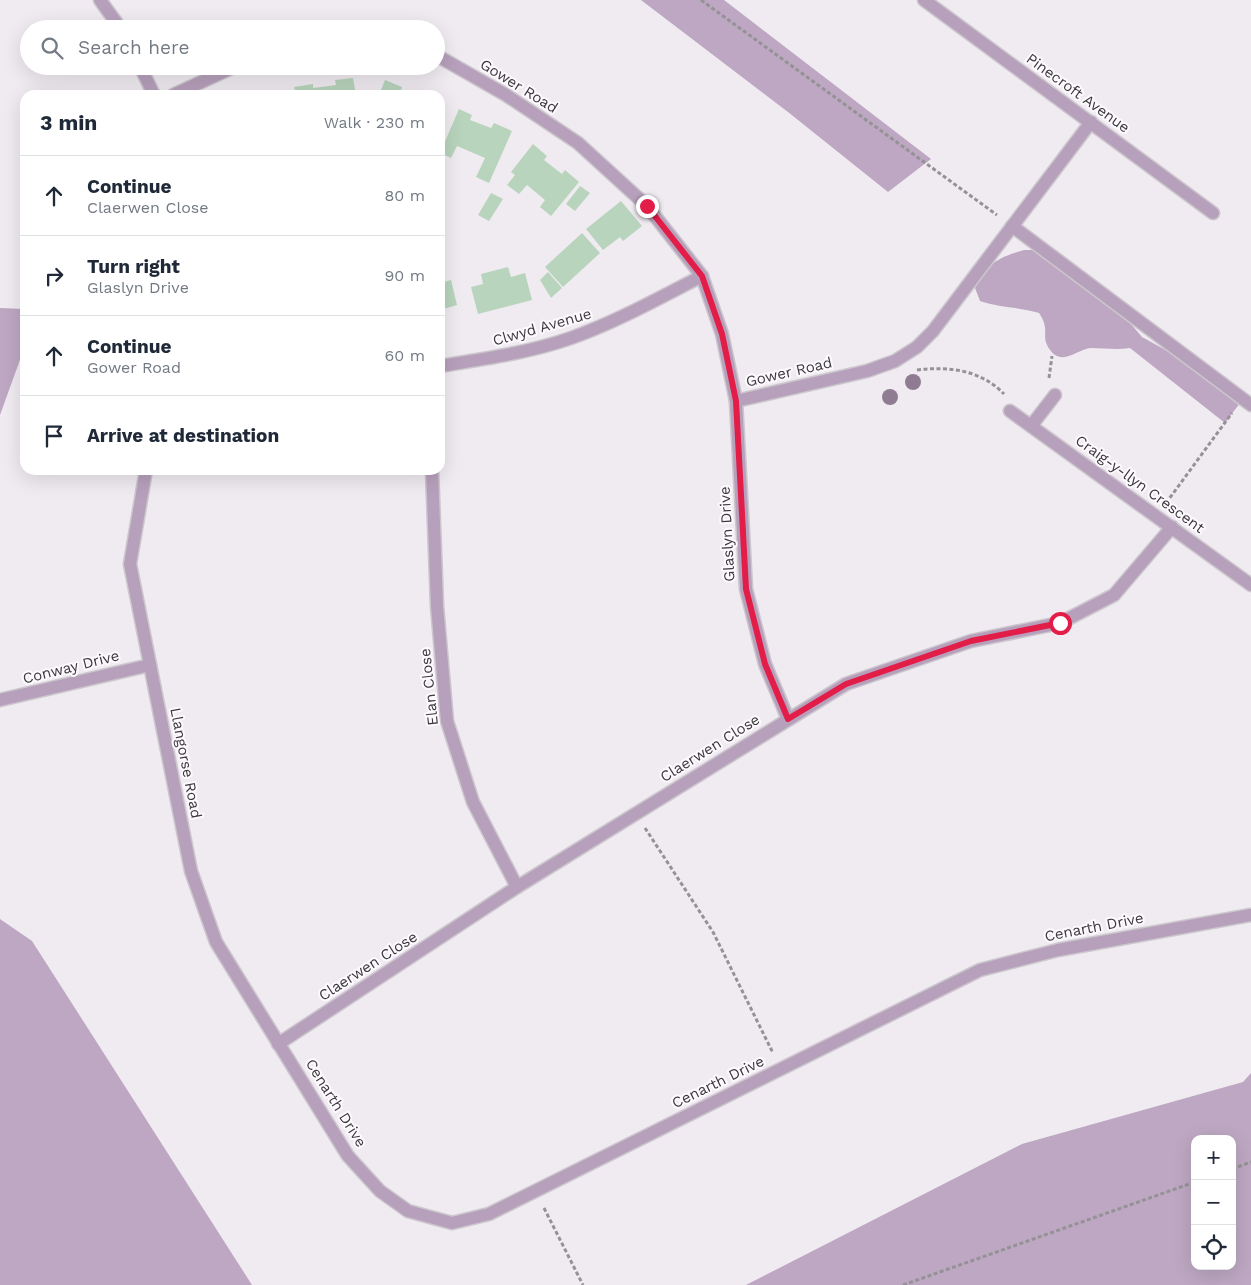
<!DOCTYPE html>
<meta charset="utf-8">
<style>
body{margin:0;font-family:"Work Sans",sans-serif;background:#f6f6f7;color:#1f2937}
.controls{position:absolute;right:15px;bottom:15px;display:grid;overflow:hidden;border-radius:10px;box-shadow:0 5px 20px #0002}
.controls button{width:45px;height:45px;display:grid;place-items:center;padding:0;border:0;border-bottom:1px solid #e0e1e3;background:#fff;color:#1f2937;font:25px sans-serif}
.stop{position:absolute;width:15px;height:15px;margin:-11px;border:4px solid #e11d48;border-radius:50%;background:#fff}
.stop.end{background:#e11d48;border-color:#fff;box-shadow:0 1px 5px #0008}
.list{margin:0;padding:0;list-style:none}
h2{display:flex;justify-content:space-between;align-items:center;height:65px;margin:0;padding:0 20px;font-size:21px}
h2 small{font-size:16px;font-weight:400;color:#747a83}
.list li{display:grid;grid-template-columns:32px 1fr auto;gap:15px;align-items:center;box-sizing:border-box;height:80px;padding:0 20px;border-top:1px solid #e0e1e3}
.list b{display:block;font-size:19px;white-space:nowrap}
.list p{margin:0;font-size:16px;white-space:nowrap;color:#747a83}
.list em{font-size:16px;font-style:normal;color:#747a83}
.icon{flex:none;width:28px;height:28px;fill:none;stroke:currentColor;stroke-width:2;stroke-linecap:round;stroke-linejoin:round}
.map{position:relative;flex:none;width:1251px;height:1285px;overflow:hidden}
.search{position:absolute;background:#fff;box-shadow:0 5px 20px #0002;left:20px;top:20px;width:425px;height:55px;display:flex;align-items:center;gap:12px;box-sizing:border-box;padding:0 18px;border-radius:28px;color:#747a83;font-size:19px}
.panel{position:absolute;background:#fff;box-shadow:0 5px 20px #0002;left:20px;top:90px;width:425px;height:385px;border-radius:15px}
.map>svg:first-child{display:block}
.forest{fill:#bda7c2;fill-rule:evenodd}
.building{fill:#b8d4bc}
.lines{fill:none;stroke-linecap:round;stroke-linejoin:round}
.minor-casing{stroke:#ccc7cd;stroke-width:15}
.path{stroke:#959296;stroke-width:3;stroke-dasharray:4 2.5;stroke-linecap:butt}
.minor{stroke:#b7a0bc;stroke-width:12}
.tree{fill:#8f7c93}
.route{stroke:#e11d48;stroke-width:6}
.labels{text-anchor:middle;stroke-width:4;stroke-linejoin:round;paint-order:stroke}
.street-label{font-size:15px;fill:#3a393b;stroke:#fdf9fe}
</style>
<div class="map">
<svg width="1251" height="1285" viewBox="0 0 1251 1285">
<rect width="100%" height="100%" fill="#f0ebf1"/>
<g class="forest">
<path d="M 641,0 L 724,0 L 931,159 L 888,192 L 788,112 Z"/>
<path d="M 1024,250 L 1044,250 L 1125,317 L 1142,337 L 1171,353 L 1196,364 L 1243,399 L 1225,423 L 1130,348 C 1117,350 1104,348 1091,348 C 1076,349 1060,370 1047,345 C 1042,335 1050,329 1039,313 C 1020,307 1000,308 980,301 L 975,288 C 986,263 1000,257 1024,250 Z"/>
<path d="M 0,308 L 25,309 L 25,346 L 0,415 Z"/>
<path d="M 0,919 L 32,941 L 252,1285 L 0,1285 Z"/>
<path d="M 1251,1073 L 1251,1285 L 746,1285 L 1022,1144 L 1243,1082 ZM 1195,1139 L 1232,1139 L 1232,1266 L 1195,1266 Z"/>
</g>
<g class="building">
<path d="M 353,78 L 356,95 L 296,95 L 294,87 L 313,84 L 313,88 L 336,85 L 335,80 Z"/>
<path d="M 385,80 L 402,87 L 401,91 L 410,95 L 379,95 Z"/>
<path d="M 459,109 L 472,115 L 470,120 L 491,128 L 494,123 L 512,131 L 489,183 L 476,177 L 485,158 L 457,146 L 451,158 L 440,153 Z"/>
<path d="M 533,144 L 547,156 L 544,160 L 562,174 L 565,170 L 579,182 L 551,216 L 540,207 L 545,200 L 527,185 L 519,194 L 507,185 L 515,175 L 511,172 Z"/>
<path d="M 580,186 L 590,193 L 575,211 L 566,204 Z"/>
<path d="M 491,193 L 503,199 L 489,221 L 478,215 Z"/>
<path d="M 621,201 L 642,226 L 623,241 L 620,237 L 603,250 L 586,229 Z"/>
<path d="M 582,233 L 600,253 L 563,287 L 545,267 Z"/>
<path d="M 508,267 L 511,277 L 525,273 L 532,300 L 478,314 L 471,287 L 483,284 L 481,274 Z"/>
<path d="M 548,272 L 562,288 L 551,298 L 540,280 Z"/>
<path d="M 451,280 L 457,305 L 440,310 L 440,283 Z"/>
</g>
<g class="lines">
<g class="minor-casing">
<g id="minor">
<path d="M 100,0 L 121,29"/>
<path d="M 924,0 L 1213,213"/>
<path d="M 436,55 L 506,95 L 578,143 L 647,206 L 702,276 L 722,334 L 736,401 L 867,371 L 895,361 L 917,347 L 933,331 L 1091,122"/>
<path d="M 140,66 L 154,95"/>
<path d="M 173,95 L 236,66"/>
<path d="M 1012,226 L 1251,405"/>
<path d="M 440,366 C 484,359 528,353 571,338 C 616,322 659,298 702,276"/>
<path d="M 736,401 L 746,589 L 765,664 L 788,719"/>
<path d="M 1010,411 L 1251,585"/>
<path d="M 1031,426 L 1055,395"/>
<path d="M 146,470 L 130,564 L 191,871 L 216,942 L 348,1156 L 380,1191 L 408,1211 L 452,1223 L 489,1214 L 980,970 L 1058,950 L 1251,915"/>
<path d="M 432,470 L 437,606 L 447,721 L 473,802 L 517,887"/>
<path d="M 0,700 L 150,665"/>
<path d="M 278,1044 L 517,887 L 846,684 L 971,641 L 1060,623 L 1114,595 L 1172,527"/>
</g>
</g>
<g class="path">
<path d="M 701,0 L 997,215"/>
<path d="M 917,370 C 949,366 981,370 1004,394"/>
<path d="M 1049,378 L 1052,356"/>
<path d="M 1166,503 L 1232,413"/>
<path d="M 645,828 L 713,932 L 773,1053"/>
<path d="M 1232,1169 L 1251,1162"/>
<path d="M 544,1208 L 583,1285"/>
<path d="M 903,1285 L 1195,1182"/>
</g>
<use href="#minor" class="minor"/>
</g>
<g class="tree">
<circle cx="913" cy="382" r="8"/>
<circle cx="890" cy="397" r="8"/>
</g>
<g class="lines">
<path class="route" d="M 647,206 L 702,276 L 722,334 L 736,401 L 746,589 L 765,664 L 788,719 L 846,684 L 971,641 L 1060,623"/>
</g>
<g class="labels">
<g class="street-label">
<text transform="translate(519 86) rotate(32)" y="5">Gower Road</text>
<text transform="translate(1078 93) rotate(36)" y="5">Pinecroft Avenue</text>
<text transform="translate(542 327) rotate(-16)" y="5">Clwyd Avenue</text>
<text transform="translate(789 372) rotate(-13)" y="5">Gower Road</text>
<text transform="translate(1140 484) rotate(36)" y="5">Craig-y-llyn Crescent</text>
<text transform="translate(727 534) rotate(-93)" y="5">Glaslyn Drive</text>
<text transform="translate(71 667) rotate(-14)" y="5">Conway Drive</text>
<text transform="translate(429 687) rotate(-96)" y="5">Elan Close</text>
<text transform="translate(710 748) rotate(-32)" y="5">Claerwen Close</text>
<text transform="translate(186 763) rotate(79)" y="5">Llangorse Road</text>
<text transform="translate(1094 927) rotate(-11)" y="5">Cenarth Drive</text>
<text transform="translate(368 966) rotate(-33)" y="5">Claerwen Close</text>
<text transform="translate(718 1082) rotate(-26)" y="5">Cenarth Drive</text>
<text transform="translate(336 1103) rotate(58)" y="5">Cenarth Drive</text>
</g>
</g>
</svg>
<div class="controls">
<button>+</button>
<button>−</button>
<button><svg class="icon" aria-label="locate" viewBox="0 0 24 24"><circle cx="12" cy="12" r="6"/><path d="M12 2v4M12 18v4M2 12h4M18 12h4"/></svg></button>
</div>
<div class="stop" style="left:1060px;top:623px"></div>
<div class="stop end" style="left:647px;top:206px"></div>
<div class="search"><svg class="icon" aria-label="search" viewBox="0 0 24 24"><circle cx="10" cy="10" r="6"/><path d="M15 15l6 6"/></svg>Search here</div>
<section class="panel">
<h2>3 min<small>Walk · 230 m</small></h2>
<ul class="list">
<li><svg class="icon" aria-label="ahead" viewBox="0 0 24 24"><path d="M12 20V5M6 11l6-6 6 6"/></svg><div><b>Continue</b><p>Claerwen Close</p></div><em>80 m</em></li>
<li><svg class="icon" aria-label="right" viewBox="0 0 24 24"><path d="M7 20v-9h11M14 6l5 5-5 5"/></svg><div><b>Turn right</b><p>Glaslyn Drive</p></div><em>90 m</em></li>
<li><svg class="icon" aria-label="ahead" viewBox="0 0 24 24"><path d="M12 20V5M6 11l6-6 6 6"/></svg><div><b>Continue</b><p>Gower Road</p></div><em>60 m</em></li>
<li><svg class="icon" aria-label="arrive" viewBox="0 0 24 24"><path d="M6 21V4h12l-3 4 3 4H6"/></svg><div><b>Arrive at destination</b></div></li>
</ul>
</section>
</div>
